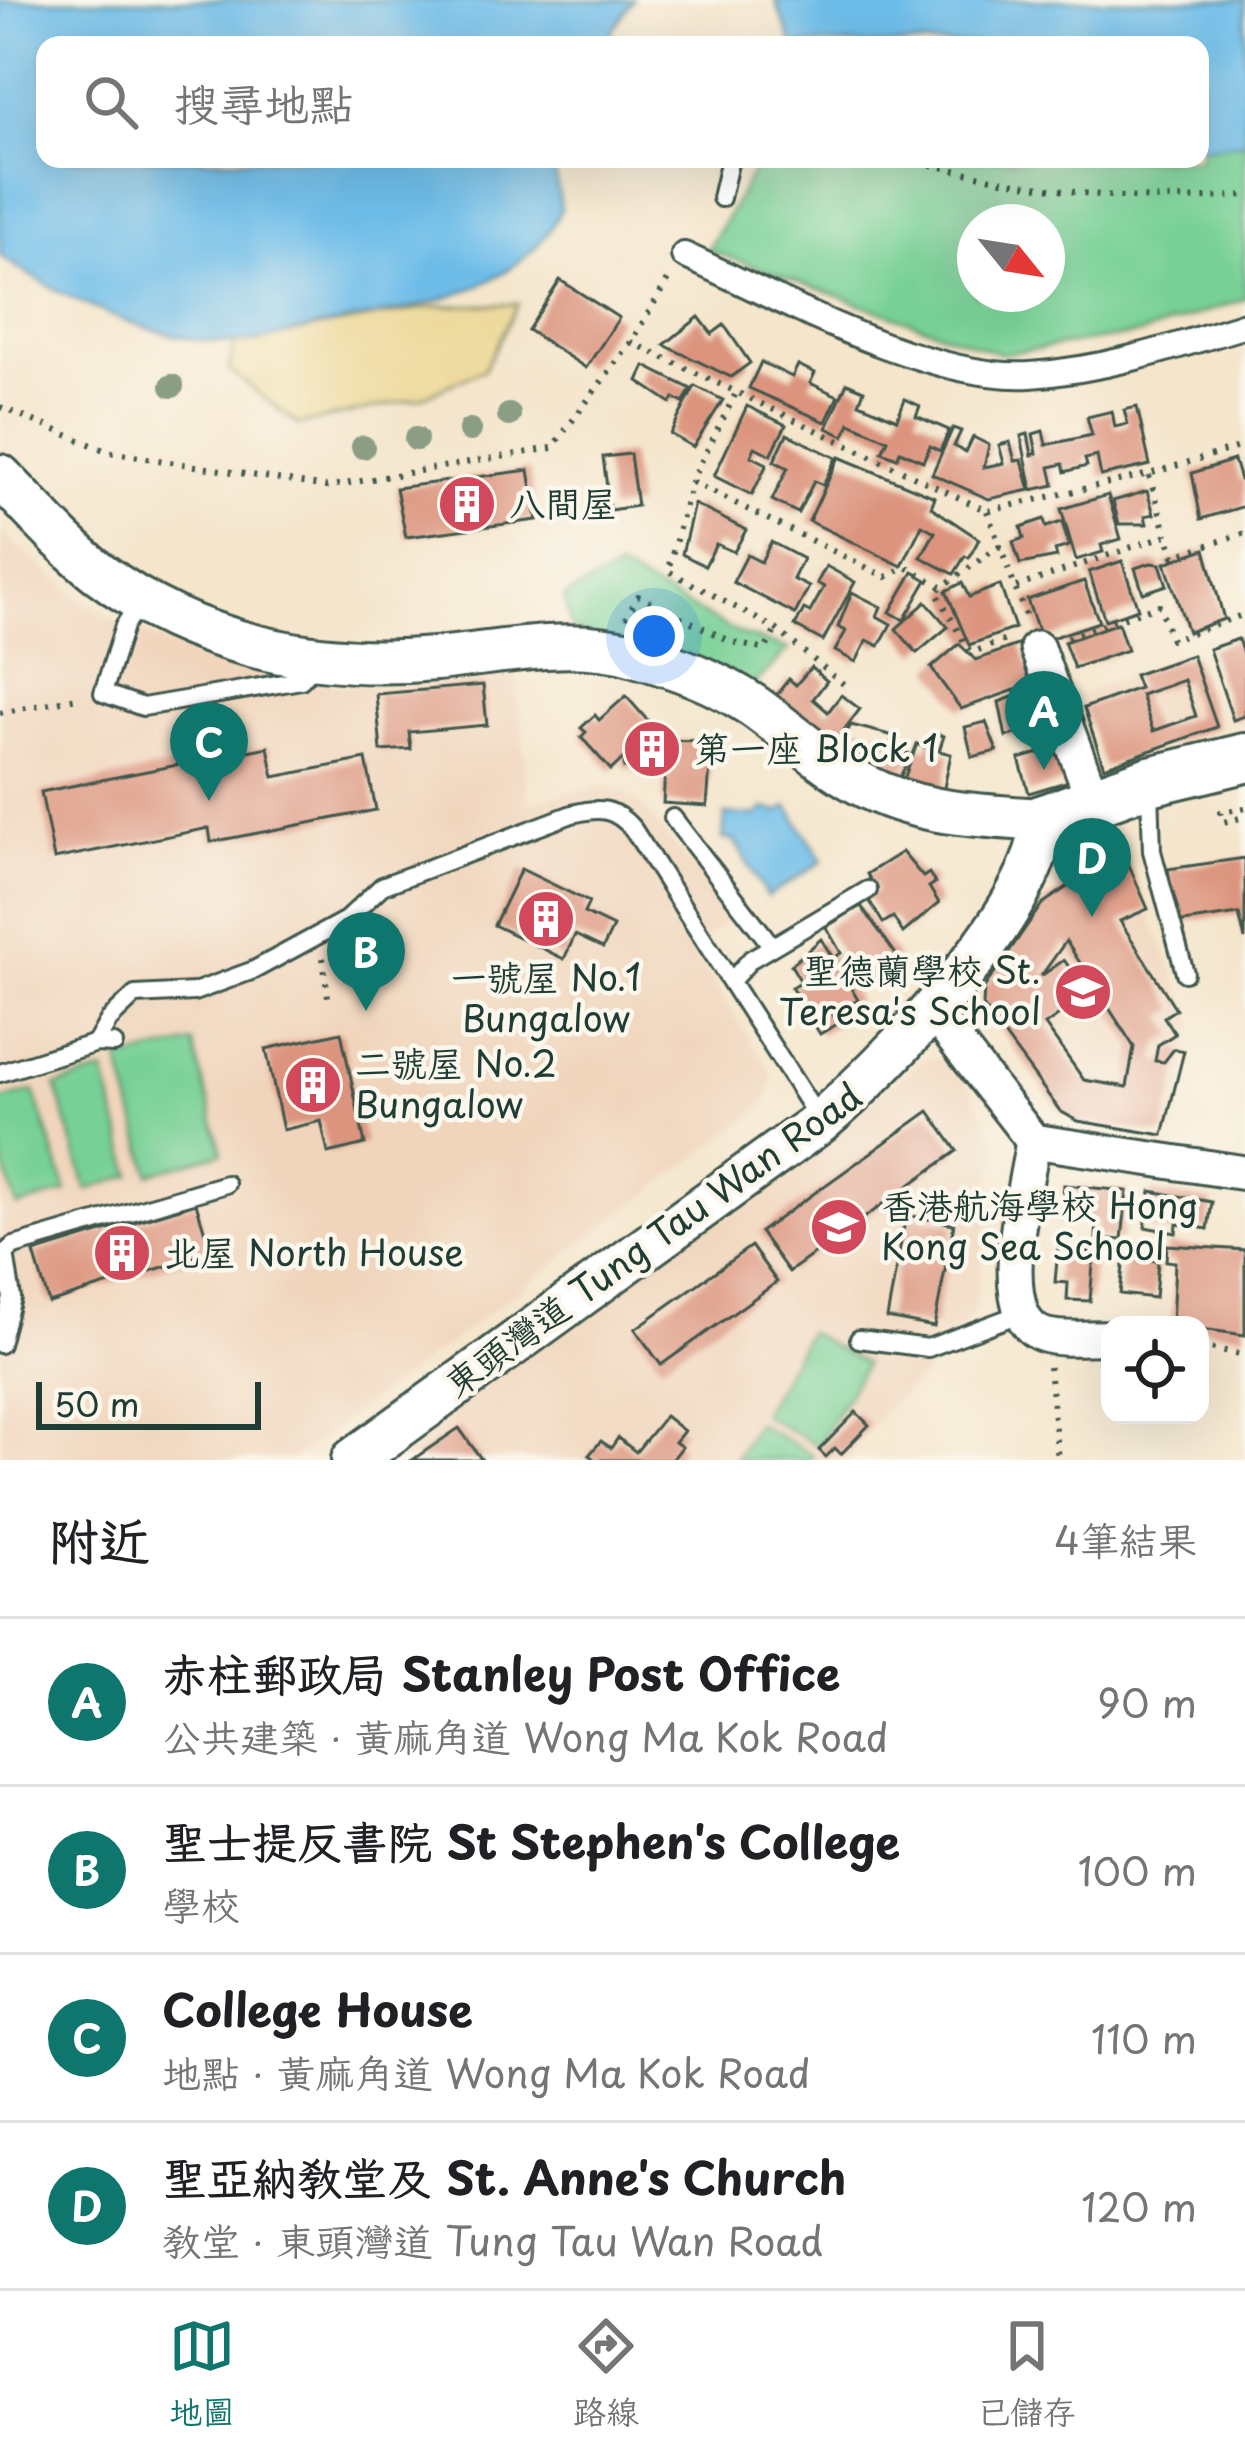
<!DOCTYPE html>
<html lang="zh-TW">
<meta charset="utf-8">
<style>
body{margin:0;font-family:"Playpen Sans","LXGW WenKai TC",sans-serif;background:#f2f2f2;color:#202124}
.controls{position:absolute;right:36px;bottom:36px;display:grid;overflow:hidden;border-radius:24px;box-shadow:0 12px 48px #0002}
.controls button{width:108px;height:108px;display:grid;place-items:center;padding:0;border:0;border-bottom:3px solid #e0e0e0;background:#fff;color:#202124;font:60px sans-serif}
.compass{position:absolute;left:957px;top:204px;width:108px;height:108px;border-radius:50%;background:#fff;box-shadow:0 12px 48px #0002;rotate:120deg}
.scale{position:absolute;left:36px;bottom:30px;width:225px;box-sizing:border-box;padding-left:12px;border:6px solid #1f3d34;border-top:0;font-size:33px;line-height:42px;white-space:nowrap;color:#1f3d34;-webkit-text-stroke:9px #fbf7ec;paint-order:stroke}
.you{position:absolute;left:654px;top:636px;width:42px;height:42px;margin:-30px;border:9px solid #fff;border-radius:50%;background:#1a73e8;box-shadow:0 0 0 18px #1a73e833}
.badge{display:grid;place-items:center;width:78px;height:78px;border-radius:50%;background:#0f766e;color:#fff;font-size:39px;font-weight:700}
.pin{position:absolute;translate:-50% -99px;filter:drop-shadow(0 3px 6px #0008)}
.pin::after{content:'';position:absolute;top:63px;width:42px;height:36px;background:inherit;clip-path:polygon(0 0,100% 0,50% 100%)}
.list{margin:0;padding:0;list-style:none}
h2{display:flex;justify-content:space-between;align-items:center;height:156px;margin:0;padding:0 48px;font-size:51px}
h2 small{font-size:39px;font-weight:400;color:#757577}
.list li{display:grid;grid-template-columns:78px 1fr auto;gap:36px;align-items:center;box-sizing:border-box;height:168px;padding:0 48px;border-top:3px solid #e0e0e0}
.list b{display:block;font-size:45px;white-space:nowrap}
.list p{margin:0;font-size:39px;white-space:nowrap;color:#757577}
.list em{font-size:39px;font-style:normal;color:#757577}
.icon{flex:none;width:66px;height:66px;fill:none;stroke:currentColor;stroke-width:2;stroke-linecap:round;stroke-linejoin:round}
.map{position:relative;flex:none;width:1245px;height:1460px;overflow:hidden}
.search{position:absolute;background:#fff;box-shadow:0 12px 48px #0002;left:36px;right:36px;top:36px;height:132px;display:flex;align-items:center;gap:30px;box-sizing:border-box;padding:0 42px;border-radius:24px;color:#757577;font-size:45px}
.sheet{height:828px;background:#fff}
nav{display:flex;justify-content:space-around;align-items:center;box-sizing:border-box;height:168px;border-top:3px solid #e0e0e0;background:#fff;font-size:33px;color:#757577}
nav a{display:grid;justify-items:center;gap:6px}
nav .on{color:#0f766e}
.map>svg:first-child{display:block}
.built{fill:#f0d5bc}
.green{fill:#77d095;stroke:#4b8664;stroke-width:3;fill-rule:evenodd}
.sand{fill:#eeda9e;stroke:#868c69;stroke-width:3}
.water{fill:#6ebde9;stroke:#467d8e;stroke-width:3}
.building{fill:#dc947e;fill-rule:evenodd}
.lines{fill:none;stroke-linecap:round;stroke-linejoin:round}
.service-casing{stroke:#3f564b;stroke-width:22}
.pedestrian-casing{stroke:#3f564b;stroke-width:30}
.minor-casing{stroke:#3f564b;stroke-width:39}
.tertiary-casing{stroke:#3f564b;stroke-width:48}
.secondary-casing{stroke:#3f564b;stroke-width:54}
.path{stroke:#3f564b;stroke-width:6;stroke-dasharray:3 9;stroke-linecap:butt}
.service{stroke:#fff;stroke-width:16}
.pedestrian{stroke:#fff;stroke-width:24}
.minor{stroke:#fff;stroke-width:33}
.tertiary{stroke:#fff;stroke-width:42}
.secondary{stroke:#fff;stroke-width:48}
.tree{fill:#8b9d85}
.labels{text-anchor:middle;stroke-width:9;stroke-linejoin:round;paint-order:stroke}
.poi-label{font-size:36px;fill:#1f3d34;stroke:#fbf7ec;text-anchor:start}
.street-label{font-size:36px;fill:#1f3d34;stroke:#fbf7ec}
</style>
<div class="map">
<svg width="1245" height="1460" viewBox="0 0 1245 1460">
<rect width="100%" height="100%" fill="#fbf7ec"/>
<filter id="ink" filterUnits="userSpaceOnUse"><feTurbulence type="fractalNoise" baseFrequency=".00833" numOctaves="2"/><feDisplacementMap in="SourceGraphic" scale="24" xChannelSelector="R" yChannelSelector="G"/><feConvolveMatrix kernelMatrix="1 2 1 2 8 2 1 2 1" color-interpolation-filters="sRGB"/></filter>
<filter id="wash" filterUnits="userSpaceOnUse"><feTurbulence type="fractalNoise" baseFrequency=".004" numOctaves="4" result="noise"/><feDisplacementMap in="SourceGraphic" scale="48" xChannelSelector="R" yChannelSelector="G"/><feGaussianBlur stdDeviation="2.7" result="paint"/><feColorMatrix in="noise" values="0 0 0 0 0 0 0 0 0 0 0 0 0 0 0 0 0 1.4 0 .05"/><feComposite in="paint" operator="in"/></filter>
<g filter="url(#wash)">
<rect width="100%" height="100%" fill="#f4e5cb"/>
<g class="built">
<path d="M 0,531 L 73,594 L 123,626 L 217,663 L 347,686 L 516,672 L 529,802 L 599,786 L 622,790 L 642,806 L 734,916 L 692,949 L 771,1073 L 770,1095 L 757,1112 L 292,1460 L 0,1460 Z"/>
<path d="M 1193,652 L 1219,727 L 1103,768 L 1078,695 Z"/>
<path d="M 1121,847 L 1194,1021 L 1175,1136 L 1078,1121 L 1060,1111 L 983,1006 L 984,988 L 1042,904 L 1081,864 Z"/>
<path d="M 926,1058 L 956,1060 L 998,1144 L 975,1311 L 944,1356 L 879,1416 L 847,1460 L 370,1460 Z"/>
</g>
<g class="green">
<path d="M 1245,142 L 1245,299 L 1141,334 L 1001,354 L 708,250 L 760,159 L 1200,159 L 1200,148 ZM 975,222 L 1047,222 L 1047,294 L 975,294 Z"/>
<path d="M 618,569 L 742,635 L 789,649 L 750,689 L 571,629 L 564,597 Z"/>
<path d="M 193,1043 L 222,1153 L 150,1174 L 119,1060 Z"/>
<path d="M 104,1072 L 132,1175 L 87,1190 L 56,1086 Z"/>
<path d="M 34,1091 L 67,1192 L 17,1207 L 0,1152 L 0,1100 Z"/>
<path d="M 808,1332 L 865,1364 L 818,1446 L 761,1414 Z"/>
<path d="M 756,1423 L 813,1455 L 810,1460 L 735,1460 Z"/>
</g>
<path class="sand" d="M 518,304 L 484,369 L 421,398 L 298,425 L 229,370 L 234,343 L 438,306 Z"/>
<g class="water">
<path d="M 0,0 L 633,0 L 603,45 L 45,45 L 45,159 L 553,159 L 561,209 C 525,295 403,310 322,326 C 294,331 260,344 232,343 C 149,339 67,301 0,256 Z"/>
<path d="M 775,0 L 1245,0 L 1245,142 L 1200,148 L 1200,45 L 793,45 Z"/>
<path d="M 788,806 L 823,861 L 767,897 L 734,840 L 723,839 L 725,814 L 756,816 L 765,808 L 779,812 Z"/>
</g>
<g id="blocks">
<g class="building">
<path d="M 560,280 L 619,318 L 586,368 L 528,330 Z"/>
<path d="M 699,317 L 712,334 L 724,325 L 750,363 L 731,377 L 664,345 Z"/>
<path d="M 761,362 L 792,377 L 798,365 L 815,373 L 810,383 L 838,396 L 826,422 L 749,388 Z"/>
<path d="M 645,366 L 691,389 L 683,403 L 674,398 L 671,403 L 638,381 Z"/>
<path d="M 847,383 L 864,390 L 859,403 L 897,419 L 905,399 L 920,406 L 916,416 L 949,430 L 940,451 L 930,446 L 923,461 L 900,451 L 897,458 L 882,452 L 888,440 L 850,423 L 844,436 L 827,428 Z"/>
<path d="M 695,386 L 723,400 L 693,447 L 670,434 Z"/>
<path d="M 747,406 L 786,425 L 771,455 L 755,447 L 751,456 L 767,464 L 752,495 L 714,476 Z"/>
<path d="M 1137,407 L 1150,465 L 1101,476 L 1097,456 L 1085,459 L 1087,466 L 1065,472 L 1063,464 L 1050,467 L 1054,485 L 1032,490 L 1021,436 L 1028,434 L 1032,455 L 1037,453 L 1033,434 L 1043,431 L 1046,445 L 1092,435 L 1087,417 L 1112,411 L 1115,427 L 1128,424 L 1124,410 Z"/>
<path d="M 953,428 L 961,431 L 954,446 L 966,452 L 973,437 L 989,445 L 984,467 L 1004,463 L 999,445 L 1010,442 L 1015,461 L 1022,460 L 1030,490 L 989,499 L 932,474 Z"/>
<path d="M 787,434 L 836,458 L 823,485 L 814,481 L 798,513 L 772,500 L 788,468 L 774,461 Z"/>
<path d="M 630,454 L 637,506 L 610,510 L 603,457 Z"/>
<path d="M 839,457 L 935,497 L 931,507 L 979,539 L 969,558 L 965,556 L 954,574 L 921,557 L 935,532 L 922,525 L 902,566 L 809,521 Z"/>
<path d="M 1234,460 L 1240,480 L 1245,479 L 1245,506 L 1201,519 L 1192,473 Z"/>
<path d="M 529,470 L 537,520 L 406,537 L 396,488 Z"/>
<path d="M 1147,491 L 1154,514 L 1145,516 L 1147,524 L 1119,524 L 1113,501 Z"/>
<path d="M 1108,495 L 1121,539 L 1101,545 L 1103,552 L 1076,560 L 1061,509 Z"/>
<path d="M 694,504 L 746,530 L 734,552 L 716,544 L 705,566 L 682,554 Z"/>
<path d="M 1044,519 L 1046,527 L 1062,522 L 1069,546 L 1055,550 L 1057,557 L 1020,564 L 1013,542 L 1024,538 L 1021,527 Z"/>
<path d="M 771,542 L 803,559 L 793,579 L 809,587 L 795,614 L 733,582 L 747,555 L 761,562 Z"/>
<path d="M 1205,549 L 1224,619 L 1188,632 L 1165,563 Z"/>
<path d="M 1122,561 L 1138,609 L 1105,620 L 1089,572 Z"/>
<path d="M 1151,563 L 1160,564 L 1167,585 L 1143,593 L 1135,568 Z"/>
<path d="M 826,566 L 855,582 L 823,641 L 795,626 L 804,609 L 810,612 L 824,587 L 817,583 Z"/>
<path d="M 913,572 L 927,580 L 904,620 L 890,612 Z"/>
<path d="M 1084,581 L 1099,622 L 1042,641 L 1027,600 Z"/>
<path d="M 962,583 L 969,597 L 1000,585 L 1015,628 L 969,645 L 946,591 Z"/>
<path d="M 852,592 L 881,607 L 877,616 L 891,624 L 879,646 L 867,640 L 856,662 L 835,651 L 846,631 L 838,627 Z"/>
<path d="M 926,602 L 948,627 L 917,653 L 896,629 Z"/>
<path d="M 1118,623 L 1127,650 L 1074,668 L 1064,642 Z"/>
<path d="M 1238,639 L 1245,659 L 1245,716 L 1233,720 L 1209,649 Z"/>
<path d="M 959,644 L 976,660 L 1020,644 L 1035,683 L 961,709 L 931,668 Z"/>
<path d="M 1192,655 L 1217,727 L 1104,767 L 1084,708 L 1139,688 L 1134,675 ZM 1184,680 L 1196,716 L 1153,731 L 1141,695 Z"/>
<path d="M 811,667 L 827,681 L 813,699 L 828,712 L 841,695 L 860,709 L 828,751 L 770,703 L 789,679 L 796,685 Z"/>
<path d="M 483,685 L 487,725 L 409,732 L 411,749 L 381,751 L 376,694 Z"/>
<path d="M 1037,688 L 1045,710 L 1014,722 L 1018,733 L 1006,737 L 999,702 Z"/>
<path d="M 626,696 L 655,729 L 644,740 L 712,741 L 707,806 L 663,803 L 665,771 L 624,768 L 625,757 L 611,770 L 581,737 L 586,732 L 581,728 L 595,715 L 599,720 Z"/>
<path d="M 986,722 L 997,751 L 972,757 L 965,727 Z"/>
<path d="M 851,725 L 894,736 L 890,745 L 911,755 L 899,779 L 837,749 Z"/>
<path d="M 932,732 L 944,736 L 939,751 L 951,754 L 941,802 L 900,790 L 917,744 L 927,748 Z"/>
<path d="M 268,747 L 274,777 L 366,759 L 376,810 L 211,842 L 209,828 L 54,859 L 41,792 Z"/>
<path d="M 1060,747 L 1069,781 L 1029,793 L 1019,759 Z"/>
<path d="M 1121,847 L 1148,909 L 1120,921 L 1176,1009 L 1164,1017 L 1175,1034 L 1158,1045 L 1155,1061 L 1164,1062 L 1174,1049 L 1184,1051 L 1163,1135 L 1078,1121 L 1060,1111 L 983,1006 L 984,988 L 1042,904 L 1085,875 L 1081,864 ZM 1066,941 L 1134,1047 L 1127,1087 L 1084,1080 L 1045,1025 L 1089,994 L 1064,960 L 1041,976 Z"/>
<path d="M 902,852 L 923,877 L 929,873 L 935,883 L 929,887 L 939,903 L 903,933 L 893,917 L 883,923 L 867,897 L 877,890 L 867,874 Z"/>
<path d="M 1245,858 L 1245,940 L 1239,914 L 1176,923 L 1168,869 Z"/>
<path d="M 521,869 L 589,902 L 584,913 L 613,927 L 603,948 L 575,935 L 564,959 L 494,925 Z"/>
<path d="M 861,906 L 898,957 L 862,987 L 852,971 L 844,976 L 858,1000 L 833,1015 L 838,1023 L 820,1034 L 791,987 L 801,982 L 791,965 L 821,939 L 833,958 L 841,953 L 826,927 Z"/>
<path d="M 341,1032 L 365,1144 L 328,1153 L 321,1121 L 283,1130 L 266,1049 Z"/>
<path d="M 929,1111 L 957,1151 L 789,1272 L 760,1232 Z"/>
<path d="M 1064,1185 L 1127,1191 L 1122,1240 L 1096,1238 L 1097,1221 L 1061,1218 Z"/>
<path d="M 1151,1191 L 1212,1202 L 1208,1229 L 1177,1224 L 1176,1233 L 1145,1227 Z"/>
<path d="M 196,1203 L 211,1252 L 49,1303 L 34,1253 Z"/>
<path d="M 906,1215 L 954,1224 L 934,1327 L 887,1318 Z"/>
<path d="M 1167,1245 L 1245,1250 L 1245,1335 L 1172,1325 L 1175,1262 L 1166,1261 Z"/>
<path d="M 751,1246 L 777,1282 L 661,1365 L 635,1329 Z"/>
<path d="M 1058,1249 L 1094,1252 L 1090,1301 L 1067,1300 L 1068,1283 L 1055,1282 Z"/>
<path d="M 1124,1257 L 1158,1261 L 1155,1298 L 1120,1294 Z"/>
<path d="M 856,1412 L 869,1425 L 841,1454 L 835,1448 L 826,1457 L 819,1450 Z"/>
<path d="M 665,1416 L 684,1431 L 675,1442 L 682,1447 L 672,1460 L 595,1460 L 589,1455 L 601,1441 L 611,1448 L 618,1438 L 636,1452 Z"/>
<path d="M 459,1428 L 482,1460 L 412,1460 Z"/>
</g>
</g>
</g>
<g filter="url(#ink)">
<use href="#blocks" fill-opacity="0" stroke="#3f564b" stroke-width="3"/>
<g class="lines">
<g class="service-casing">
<g id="service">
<path d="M 721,198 L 730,159"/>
<path d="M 139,603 L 124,626 L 103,693 L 143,707 L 301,680 L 319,659"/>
<path d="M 1150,788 L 1152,851 L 1185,973"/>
<path d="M 673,818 L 772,946"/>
<path d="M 733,979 L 751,959 L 868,890"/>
<path d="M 96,1043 L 109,1020 L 135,995 L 194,992 L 254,970 L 346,920 L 382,886 L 572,814 C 599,807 614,807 633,829 L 820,1121"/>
<path d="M 0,1073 L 96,1043 L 114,1044"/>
<path d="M 859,1339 L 928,1348 L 1019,1314"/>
<path d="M 0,1344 L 12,1298 L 5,1253 L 14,1246 L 226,1184"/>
</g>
</g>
<g class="pedestrian-casing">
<path id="pedestrian" d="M 684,255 C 777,297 927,381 1030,375 C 1104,370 1174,347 1245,325"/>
</g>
<g class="minor-casing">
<g id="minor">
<path d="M 1037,648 L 1094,802"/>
<path d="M 932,1011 L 1033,1141 L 1245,1173"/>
<path d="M 1033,1141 C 1027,1183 990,1318 1044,1335 C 1063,1341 1090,1337 1110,1338"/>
</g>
</g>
<g class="tertiary-casing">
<path id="tertiary" d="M 0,476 C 32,508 62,544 98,572 C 194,645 317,670 435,659 C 500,653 571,636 635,655 C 676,667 716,681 752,705 C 790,731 823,764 863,785 C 919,815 980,815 1041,820 C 1044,904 884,1068 820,1122 L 353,1460"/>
</g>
<g class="secondary-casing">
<path id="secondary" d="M 1041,820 L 1150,781 L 1245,758"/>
</g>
<g class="path">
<path d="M 907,159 C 1020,186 1128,208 1245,195"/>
<path d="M 631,342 L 987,511 L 1149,474 L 1245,445"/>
<path d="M 735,395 L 691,482 L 668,571 L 776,629 L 847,687"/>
<path d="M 0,407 L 109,452 L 326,487 L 552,448 L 631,342 L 672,273"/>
<path d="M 1149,476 L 1167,535"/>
<path d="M 692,482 L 886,577 L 906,567 L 942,587"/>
<path d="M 987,511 L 1027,620"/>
<path d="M 1000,546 L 936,591 L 967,648 L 973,652 L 1011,638"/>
<path d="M 1016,587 L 1167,535 L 1174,556 L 1245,533"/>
<path d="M 626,618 L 638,596 L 732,642 L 765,650 L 776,629"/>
<path d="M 1067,638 L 1159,605 L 1171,640 L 1245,614"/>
<path d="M 0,713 L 82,697"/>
<path d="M 201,721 L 208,759"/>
<path d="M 1245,808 L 1221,812 L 1223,822 L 1245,817"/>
<path d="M 323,958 L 328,997"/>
<path d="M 1134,1322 L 1162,1325"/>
<path d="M 1200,1346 L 1245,1355"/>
<path d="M 1049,1367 L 1058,1460"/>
</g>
<use href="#service" class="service"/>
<use href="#pedestrian" class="pedestrian"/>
<use href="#minor" class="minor"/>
<use href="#tertiary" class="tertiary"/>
<use href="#secondary" class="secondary"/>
</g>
<g class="tree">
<circle cx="172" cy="386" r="12"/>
<circle cx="509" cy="415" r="12"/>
<circle cx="470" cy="430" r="12"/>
<circle cx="416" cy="439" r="12"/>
<circle cx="363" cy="447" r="12"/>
</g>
</g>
<defs>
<g id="building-disc" transform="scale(3)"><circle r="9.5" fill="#d1495b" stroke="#fbf7ec"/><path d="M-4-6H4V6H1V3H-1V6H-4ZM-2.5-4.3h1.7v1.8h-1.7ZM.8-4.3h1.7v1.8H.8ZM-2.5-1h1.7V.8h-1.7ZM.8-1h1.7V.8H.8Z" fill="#fff"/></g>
<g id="school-disc" transform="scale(3)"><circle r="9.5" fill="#d1495b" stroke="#fbf7ec"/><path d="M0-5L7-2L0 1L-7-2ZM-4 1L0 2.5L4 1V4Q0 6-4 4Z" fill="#fff"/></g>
</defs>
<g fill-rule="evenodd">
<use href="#building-disc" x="467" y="504"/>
<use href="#building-disc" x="652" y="749"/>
<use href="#building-disc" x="546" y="919"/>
<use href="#school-disc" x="1083" y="992"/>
<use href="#building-disc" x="313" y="1085"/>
<use href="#school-disc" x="839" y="1227"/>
<use href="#building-disc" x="122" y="1253"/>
</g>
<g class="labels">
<g class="poi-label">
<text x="509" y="517">八間屋</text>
<text x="694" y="762">第一座 Block 1</text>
<text x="1041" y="984" text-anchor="end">聖德蘭學校 St.<tspan x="1041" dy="41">Teresa's School</tspan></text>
<text x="546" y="991" text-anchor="middle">一號屋 No.1<tspan x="546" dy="41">Bungalow</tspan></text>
<text x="355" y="1077">二號屋 No.2<tspan x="355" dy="41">Bungalow</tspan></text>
<text x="881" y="1219">香港航海學校 Hong<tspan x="881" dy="41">Kong Sea School</tspan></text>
<text x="164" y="1266">北屋 North House</text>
</g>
<g class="street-label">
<text transform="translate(653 1240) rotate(-36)" y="13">東頭灣道 Tung Tau Wan Road</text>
</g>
</g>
</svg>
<div class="controls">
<button><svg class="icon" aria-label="locate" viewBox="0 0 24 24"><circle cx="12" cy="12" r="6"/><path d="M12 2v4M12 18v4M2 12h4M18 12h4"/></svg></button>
</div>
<svg class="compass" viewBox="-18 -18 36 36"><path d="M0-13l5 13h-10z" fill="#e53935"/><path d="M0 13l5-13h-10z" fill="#757577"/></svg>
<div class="scale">50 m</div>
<div class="you"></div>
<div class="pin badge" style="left:1044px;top:770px">A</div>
<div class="pin badge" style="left:366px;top:1011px">B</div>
<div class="pin badge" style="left:209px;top:801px">C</div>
<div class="pin badge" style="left:1092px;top:917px">D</div>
<div class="search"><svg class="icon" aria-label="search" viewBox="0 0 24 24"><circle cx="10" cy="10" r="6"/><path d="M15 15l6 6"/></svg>搜尋地點</div>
</div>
<section class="sheet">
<h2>附近<small>4筆結果</small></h2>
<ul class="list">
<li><span class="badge">A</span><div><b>赤柱郵政局 Stanley Post Office</b><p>公共建築 · 黃麻角道 Wong Ma Kok Road</p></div><em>90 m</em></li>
<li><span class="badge">B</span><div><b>聖士提反書院 St Stephen's College</b><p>學校</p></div><em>100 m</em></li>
<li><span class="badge">C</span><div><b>College House</b><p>地點 · 黃麻角道 Wong Ma Kok Road</p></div><em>110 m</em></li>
<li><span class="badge">D</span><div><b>聖亞納教堂及 St. Anne's Church</b><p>教堂 · 東頭灣道 Tung Tau Wan Road</p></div><em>120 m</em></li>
</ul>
</section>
<nav>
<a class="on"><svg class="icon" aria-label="map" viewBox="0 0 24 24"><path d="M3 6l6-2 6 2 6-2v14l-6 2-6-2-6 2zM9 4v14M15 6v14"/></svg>地圖</a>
<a><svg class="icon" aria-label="directions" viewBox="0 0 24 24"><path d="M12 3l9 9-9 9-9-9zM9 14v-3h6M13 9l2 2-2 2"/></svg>路線</a>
<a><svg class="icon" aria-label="saved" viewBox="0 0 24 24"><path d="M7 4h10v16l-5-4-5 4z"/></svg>已儲存</a>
</nav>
